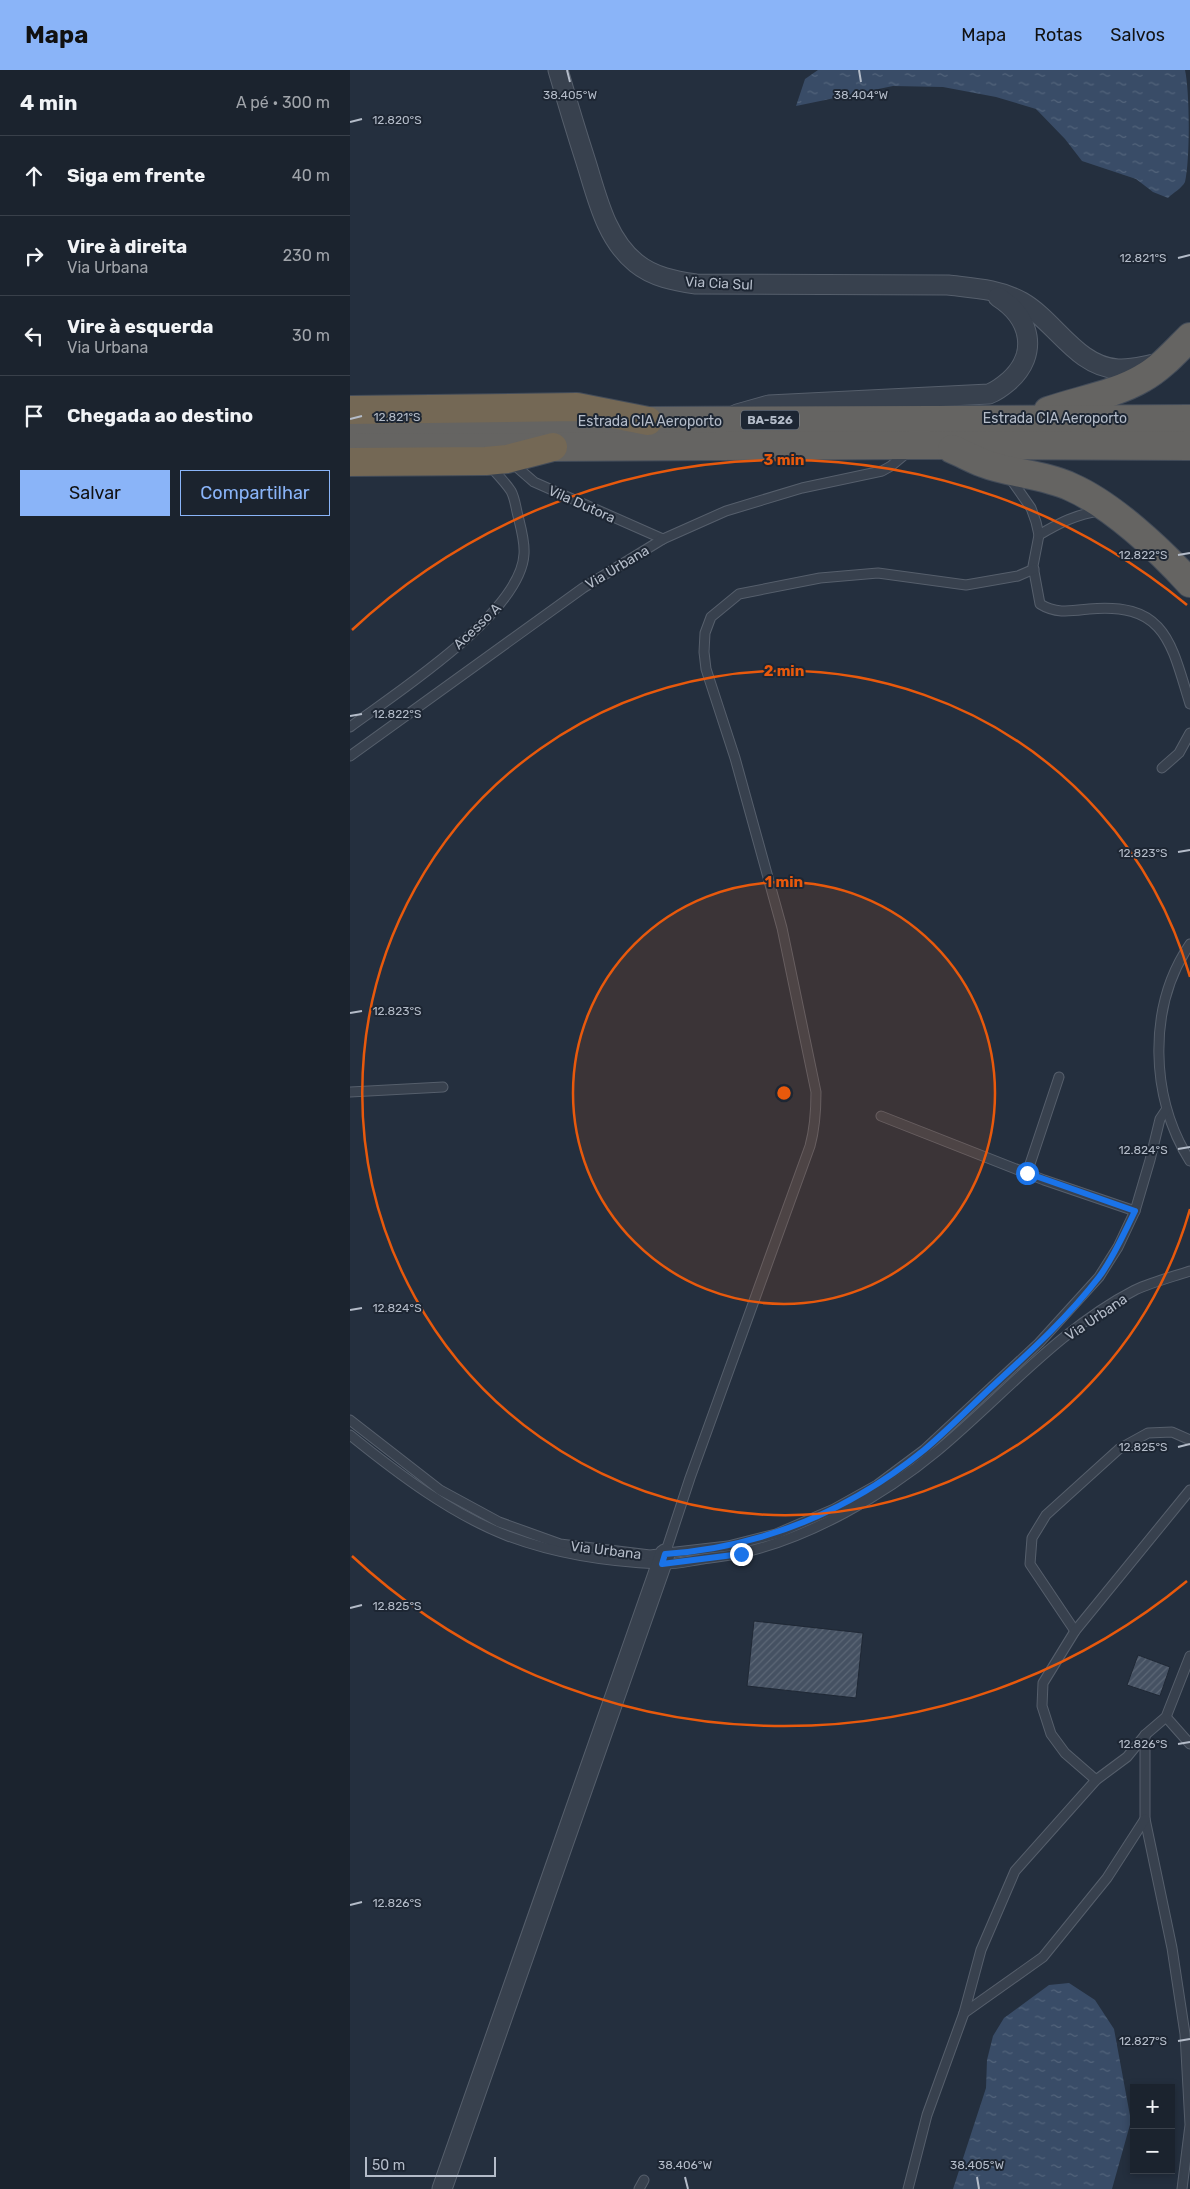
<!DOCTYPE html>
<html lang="pt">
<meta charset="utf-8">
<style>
body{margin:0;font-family:Rubik,sans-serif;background:#242b36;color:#f1f3f6}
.controls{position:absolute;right:15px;bottom:15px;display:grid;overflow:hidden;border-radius:0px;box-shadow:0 2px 8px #0003}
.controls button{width:45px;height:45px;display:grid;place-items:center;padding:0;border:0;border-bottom:1px solid #39404a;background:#1b232e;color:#f1f3f6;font:25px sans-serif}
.scale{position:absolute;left:15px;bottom:12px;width:131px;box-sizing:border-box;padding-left:5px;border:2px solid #b4bcc9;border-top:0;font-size:14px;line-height:18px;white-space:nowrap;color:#b4bcc9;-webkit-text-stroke:4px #1d2633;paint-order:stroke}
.stop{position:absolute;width:15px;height:15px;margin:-11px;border:4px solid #1a73e8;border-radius:50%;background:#fff}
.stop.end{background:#1a73e8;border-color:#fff;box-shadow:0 1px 5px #0008}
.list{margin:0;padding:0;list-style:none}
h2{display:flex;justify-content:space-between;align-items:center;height:65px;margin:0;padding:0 20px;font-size:21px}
h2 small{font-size:16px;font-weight:400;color:#a0a4aa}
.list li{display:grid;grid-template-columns:32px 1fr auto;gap:15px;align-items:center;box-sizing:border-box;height:80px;padding:0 20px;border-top:1px solid #39404a}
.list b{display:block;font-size:19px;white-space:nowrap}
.list p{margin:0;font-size:16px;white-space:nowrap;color:#a0a4aa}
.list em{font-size:16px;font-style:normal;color:#a0a4aa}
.actions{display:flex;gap:10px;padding:15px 20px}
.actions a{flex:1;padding:11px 0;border:1px solid #8ab4f8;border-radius:0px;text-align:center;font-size:18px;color:#8ab4f8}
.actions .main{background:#8ab4f8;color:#111}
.icon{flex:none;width:28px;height:28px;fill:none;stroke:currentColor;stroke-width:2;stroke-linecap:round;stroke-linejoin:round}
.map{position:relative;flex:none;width:840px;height:2119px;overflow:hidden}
header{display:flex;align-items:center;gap:30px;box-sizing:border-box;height:70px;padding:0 25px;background:#8ab4f8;color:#111}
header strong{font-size:24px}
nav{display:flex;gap:28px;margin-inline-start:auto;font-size:18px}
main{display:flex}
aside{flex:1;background:#1b232e}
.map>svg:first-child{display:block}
.water{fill:url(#water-ripples)}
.building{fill:url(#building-hatch);stroke:#1f2835}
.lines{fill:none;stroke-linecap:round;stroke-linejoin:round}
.service-casing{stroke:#565f6c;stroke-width:11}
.minor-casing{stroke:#565f6c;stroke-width:21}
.trunk-casing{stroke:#434c59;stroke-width:30}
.motorway-casing{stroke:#434c59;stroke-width:30}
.service{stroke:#38414e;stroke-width:9}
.minor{stroke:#38414e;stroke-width:19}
.trunk{stroke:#656462;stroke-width:28}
.motorway{stroke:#746855;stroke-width:28}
.route{stroke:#1a73e8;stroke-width:6}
.ticks{fill:none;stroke:#b4bcc9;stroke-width:2}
.ring{fill:none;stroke:#e8590c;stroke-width:2.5}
.labels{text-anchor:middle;stroke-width:4;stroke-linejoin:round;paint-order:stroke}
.shield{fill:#1d2633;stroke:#878f9c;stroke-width:1}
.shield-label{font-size:12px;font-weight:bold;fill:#b4bcc9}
.street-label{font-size:14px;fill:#b4bcc9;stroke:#1d2633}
.ticks-label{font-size:12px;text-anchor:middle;fill:#b4bcc9;stroke:#1d2633;stroke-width:4;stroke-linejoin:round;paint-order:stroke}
.centre{fill:#e8590c;stroke:#1d2633;stroke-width:2.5}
.ring-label{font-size:15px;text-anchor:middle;font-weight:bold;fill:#e8590c;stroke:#1d2633;stroke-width:4;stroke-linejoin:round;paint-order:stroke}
</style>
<header>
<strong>Mapa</strong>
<nav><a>Mapa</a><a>Rotas</a><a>Salvos</a></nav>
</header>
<main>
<aside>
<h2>4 min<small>A pé · 300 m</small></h2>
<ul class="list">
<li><svg class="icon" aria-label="ahead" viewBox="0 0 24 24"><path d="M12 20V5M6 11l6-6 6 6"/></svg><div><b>Siga em frente</b></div><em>40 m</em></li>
<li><svg class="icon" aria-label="right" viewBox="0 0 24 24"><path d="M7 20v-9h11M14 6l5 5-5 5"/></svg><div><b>Vire à direita</b><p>Via Urbana</p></div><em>230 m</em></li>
<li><svg class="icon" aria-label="left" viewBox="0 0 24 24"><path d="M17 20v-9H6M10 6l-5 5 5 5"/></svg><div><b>Vire à esquerda</b><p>Via Urbana</p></div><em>30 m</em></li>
<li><svg class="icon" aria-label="arrive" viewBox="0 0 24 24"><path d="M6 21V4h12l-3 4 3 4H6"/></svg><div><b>Chegada ao destino</b></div></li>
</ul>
<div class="actions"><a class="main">Salvar</a><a>Compartilhar</a></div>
</aside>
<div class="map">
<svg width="840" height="2119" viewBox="0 0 840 2119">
<defs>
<pattern id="water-ripples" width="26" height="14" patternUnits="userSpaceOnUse" patternTransform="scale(1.25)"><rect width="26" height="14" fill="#394c67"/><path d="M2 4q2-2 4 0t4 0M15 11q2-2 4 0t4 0" fill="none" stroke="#53647b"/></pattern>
<pattern id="building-hatch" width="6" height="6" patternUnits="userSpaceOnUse" patternTransform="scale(1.25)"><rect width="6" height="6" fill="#455162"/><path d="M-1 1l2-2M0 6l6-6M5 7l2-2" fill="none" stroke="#5d6877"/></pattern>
</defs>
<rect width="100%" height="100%" fill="#242f3e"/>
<g class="water">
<path d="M 468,0 L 835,0 C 840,23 840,91 835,112 C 832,118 823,123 818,128 L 803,122 L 786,109 L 732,91 L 715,69 L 686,39 L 646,27 L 593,17 L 543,16 L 446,36 L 455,9 Z"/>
<path d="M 719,1913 L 745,1930 L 764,1959 L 781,2051 L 762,2119 L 603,2119 L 636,2018 L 637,1990 L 643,1966 L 654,1948 L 699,1915 Z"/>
</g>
<g class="building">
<path d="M 404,1551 L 513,1563 L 506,1628 L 397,1616 Z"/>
<path d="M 788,1585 L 820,1597 L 810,1626 L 777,1615 Z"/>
</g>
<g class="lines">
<g class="service-casing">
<g id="service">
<path d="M 161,392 L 184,412 L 313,469"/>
<path d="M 660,408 L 681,438 L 686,452 L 689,465 L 683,496 L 690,534 C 706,544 721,541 739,539 C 816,532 821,573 840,634"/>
<path d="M 689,465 C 709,453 727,444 750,441"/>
<path d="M 0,657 C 46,623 171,543 174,484 C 175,472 171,458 168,446 C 166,439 165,428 161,421 C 155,412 146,403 139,395"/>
<path d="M 0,686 L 233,518 L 313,469 L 376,441 L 452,418 L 532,401 L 541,396 L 559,381"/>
<path d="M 812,698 L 829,683 L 840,663"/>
<path d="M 840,874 C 797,937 800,1028 840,1091"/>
<path d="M 0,1022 L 93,1017"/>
<path d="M 531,1046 L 694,1110 L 785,1141"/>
<path d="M 677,1103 L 709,1007"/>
<path d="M 0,1350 L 90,1420 L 149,1452 L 210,1474 L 300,1485 L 378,1476 L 426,1464 L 484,1439 L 527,1415 L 574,1380 L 689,1273 L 749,1207 L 768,1177 L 785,1141 L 800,1090 L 810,1049 L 816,1040"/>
<path d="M 0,1365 C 47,1403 101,1444 158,1466 C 206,1484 259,1492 310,1494 C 324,1495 339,1491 353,1489 C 366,1487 379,1486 391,1483 C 459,1468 534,1425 587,1381 C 652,1327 709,1259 785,1220 C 802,1212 822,1207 840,1201"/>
<path d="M 315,1484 L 340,1408 L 460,1076 C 465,1058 466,1041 466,1022 L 432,858 L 385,688 L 356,599 L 354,582 L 355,563 L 361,547 L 389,524 L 470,508 L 528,503 L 616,515 L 668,506 L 684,499"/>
<path d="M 725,1561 L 680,1494 L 682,1468 L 696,1445 L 769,1379 L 798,1363 L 822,1362 L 840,1370"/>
<path d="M 816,1647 L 840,1674"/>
<path d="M 795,1665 L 795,1749 L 822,1878 L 835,1964 L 840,2055 L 832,2119"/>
<path d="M 746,1710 L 715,1683 L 701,1664 L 692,1636 L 693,1613 L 725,1561 L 840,1420"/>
<path d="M 614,1943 L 693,1887 L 757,1808 L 795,1749"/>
<path d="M 289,2119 L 294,2110"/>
<path d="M 558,2119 L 577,2045 L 614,1943 L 631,1880 L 665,1801 L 746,1710 L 777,1687 L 795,1665 L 816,1647 L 840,1586"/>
</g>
</g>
<g class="minor-casing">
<g id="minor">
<path d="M 208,0 C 217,31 226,61 236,92 C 247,127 256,169 286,193 C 303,207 325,211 346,214 L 598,215 C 623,218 649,219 672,232 C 705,251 727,297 768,299 C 781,300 793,296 806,294"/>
<path d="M 387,344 L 419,335 L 639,324 C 647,321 652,317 659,311 C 689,284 681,248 648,227"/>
<path d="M 92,2119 L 315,1484"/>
</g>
</g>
<g class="trunk-casing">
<g id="trunk">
<path d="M 698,341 C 729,330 764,325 793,308 C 811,298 825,282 840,267"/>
<path d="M 0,354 L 298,351 L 840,349"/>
<path d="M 0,378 L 566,375 L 840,376"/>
<path d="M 602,379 C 612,383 622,389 633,393 C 661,404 693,404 721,417 C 762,435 810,480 840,513"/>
</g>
</g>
<g class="motorway-casing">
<g id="motorway">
<path d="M 0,340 L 227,337 L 298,351"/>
<path d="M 0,392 L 136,391 L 157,389 L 203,377"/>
</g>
</g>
<use href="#service" class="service"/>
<use href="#minor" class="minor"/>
<use href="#trunk" class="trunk"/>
<use href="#motorway" class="motorway"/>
</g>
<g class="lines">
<path class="route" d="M 391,1484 L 312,1494 L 315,1484 C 412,1477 498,1442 574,1380 C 599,1359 622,1335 646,1313 C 682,1280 719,1246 749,1207 C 764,1187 774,1163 785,1141 L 677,1103"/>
</g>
<path class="ticks" d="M 217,0 L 220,12M 509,0 L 511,12M 0,52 L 12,49M 828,188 L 840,185M 0,349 L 12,346M 828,485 L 840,483M 0,646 L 12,644M 828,782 L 840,780M 0,943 L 12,941M 828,1079 L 840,1077M 0,1240 L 12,1238M 828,1377 L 840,1374M 0,1538 L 12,1535M 828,1674 L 840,1672M 0,1835 L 12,1832M 828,1971 L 840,1969M 335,2107 L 338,2119M 627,2107 L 629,2119"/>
<circle cx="434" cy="1023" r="211" fill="#e8590c" fill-opacity=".12"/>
<g class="ring">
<circle cx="434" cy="1023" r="211"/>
<path d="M840 1139A422 422 0 1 1 840 907"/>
<path d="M837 1511A633 633 0 0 1 2 1486M2 560A633 633 0 0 1 837 535"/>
</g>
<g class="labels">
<rect class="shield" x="391" y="340.5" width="58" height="19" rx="4"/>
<g class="shield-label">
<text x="420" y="354">BA-526</text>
</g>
<g class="street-label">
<text transform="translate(369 213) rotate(3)" y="5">Via Cia Sul</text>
<text x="705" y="353">Estrada CIA Aeroporto</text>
<text x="300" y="356">Estrada CIA Aeroporto</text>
<text transform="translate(232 434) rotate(24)" y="5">Vila Dutora</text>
<text transform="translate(267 497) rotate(-31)" y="5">Via Urbana</text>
<text transform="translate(127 556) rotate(-44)" y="5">Acesso A</text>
<text transform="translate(746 1247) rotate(-34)" y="5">Via Urbana</text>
<text transform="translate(256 1480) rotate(7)" y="5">Via Urbana</text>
</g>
</g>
<g class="ticks-label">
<text x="220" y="29">38.405°W</text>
<text x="511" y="29">38.404°W</text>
<text x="47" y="54">12.820°S</text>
<text x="793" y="192">12.821°S</text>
<text x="47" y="351">12.821°S</text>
<text x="793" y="489">12.822°S</text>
<text x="47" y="648">12.822°S</text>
<text x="793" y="787">12.823°S</text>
<text x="47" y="945">12.823°S</text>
<text x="793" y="1084">12.824°S</text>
<text x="47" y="1242">12.824°S</text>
<text x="793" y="1381">12.825°S</text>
<text x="47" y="1540">12.825°S</text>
<text x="793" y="1678">12.826°S</text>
<text x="47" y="1837">12.826°S</text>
<text x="793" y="1975">12.827°S</text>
<text x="335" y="2099">38.406°W</text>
<text x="627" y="2099">38.405°W</text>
</g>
<circle cx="434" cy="1023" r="8" class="centre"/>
<g class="ring-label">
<text x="434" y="395">3 min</text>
<text x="434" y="606">2 min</text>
<text x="434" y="817">1 min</text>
</g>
</svg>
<div class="controls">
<button>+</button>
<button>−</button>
</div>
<div class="scale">50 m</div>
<div class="stop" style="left:677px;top:1103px"></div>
<div class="stop end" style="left:391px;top:1484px"></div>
</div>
</main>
